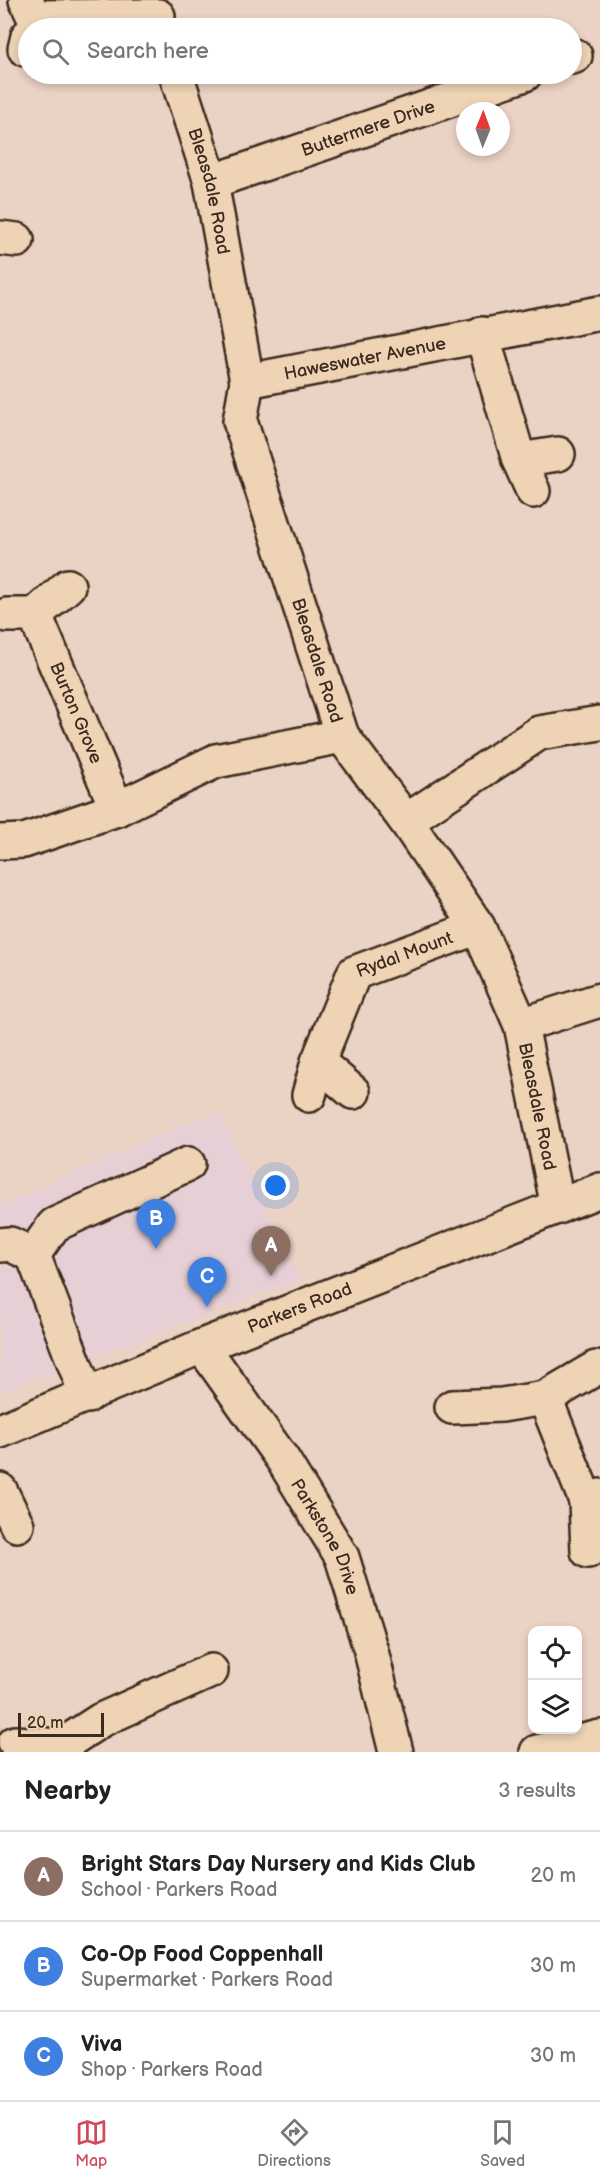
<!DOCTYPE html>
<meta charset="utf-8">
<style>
body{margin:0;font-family:"Balsamiq Sans",sans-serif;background:#f2f2f2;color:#222}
.controls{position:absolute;right:18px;bottom:18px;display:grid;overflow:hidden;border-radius:12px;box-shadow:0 3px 9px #0003}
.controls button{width:54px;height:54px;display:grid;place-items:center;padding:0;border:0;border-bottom:2px solid #e0e0e0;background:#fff;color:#222;font:30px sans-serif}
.compass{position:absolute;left:456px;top:102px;width:54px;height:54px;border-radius:50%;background:#fff;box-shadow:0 3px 9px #0003;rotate:1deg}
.scale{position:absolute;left:18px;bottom:15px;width:86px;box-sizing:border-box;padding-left:6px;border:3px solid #3b2a1e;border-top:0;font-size:16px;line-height:21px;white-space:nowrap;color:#3b2a1e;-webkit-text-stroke:4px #eed3b5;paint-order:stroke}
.you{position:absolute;left:276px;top:1186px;width:21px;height:21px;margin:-15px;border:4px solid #fff;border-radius:50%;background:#1a73e8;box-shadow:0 0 0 9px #1a73e833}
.badge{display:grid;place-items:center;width:39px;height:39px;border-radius:50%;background:#d1495b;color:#fff;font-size:20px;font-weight:700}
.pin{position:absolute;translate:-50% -50px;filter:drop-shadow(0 2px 3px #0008)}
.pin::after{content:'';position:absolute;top:32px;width:21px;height:18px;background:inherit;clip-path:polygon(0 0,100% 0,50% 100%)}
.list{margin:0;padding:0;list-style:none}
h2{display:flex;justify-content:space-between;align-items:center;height:78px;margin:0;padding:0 24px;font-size:26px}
h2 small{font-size:20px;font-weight:400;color:#767676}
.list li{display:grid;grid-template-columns:39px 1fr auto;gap:18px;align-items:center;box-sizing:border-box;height:90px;padding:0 24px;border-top:2px solid #e0e0e0}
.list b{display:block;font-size:22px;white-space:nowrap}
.list p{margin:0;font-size:20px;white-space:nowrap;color:#767676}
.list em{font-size:20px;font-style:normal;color:#767676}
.icon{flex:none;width:33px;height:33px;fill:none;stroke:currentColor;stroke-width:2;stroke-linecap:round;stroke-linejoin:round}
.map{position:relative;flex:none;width:600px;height:1752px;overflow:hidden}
.search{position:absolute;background:#fff;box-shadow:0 3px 9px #0003;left:18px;right:18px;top:18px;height:66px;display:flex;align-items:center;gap:15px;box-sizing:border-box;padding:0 21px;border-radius:33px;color:#767676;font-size:22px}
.sheet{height:348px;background:#fff}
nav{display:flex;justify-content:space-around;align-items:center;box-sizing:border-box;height:84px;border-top:2px solid #e0e0e0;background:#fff;font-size:16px;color:#767676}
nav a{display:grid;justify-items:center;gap:3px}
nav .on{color:#d1495b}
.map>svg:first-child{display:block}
.built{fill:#e6d0d5}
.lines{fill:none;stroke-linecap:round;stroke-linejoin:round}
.minor-casing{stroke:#3b2a1e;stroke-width:38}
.minor{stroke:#eed3b5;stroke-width:33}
.labels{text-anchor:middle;stroke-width:4.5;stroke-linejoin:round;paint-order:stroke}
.street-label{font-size:18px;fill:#3b2a1e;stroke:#eed3b5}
</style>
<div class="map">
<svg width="600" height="1752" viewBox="0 0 600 1752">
<rect width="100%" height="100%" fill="#ead2c4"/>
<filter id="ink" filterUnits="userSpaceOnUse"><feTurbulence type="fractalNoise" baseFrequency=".0167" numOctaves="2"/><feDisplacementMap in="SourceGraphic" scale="12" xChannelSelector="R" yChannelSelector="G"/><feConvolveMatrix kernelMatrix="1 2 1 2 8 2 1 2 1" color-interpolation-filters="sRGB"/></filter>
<g filter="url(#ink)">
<path class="built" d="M 219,1112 L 300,1279 L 0,1392 L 0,1202 L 2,1205 L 189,1122 Z"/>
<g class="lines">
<g class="minor-casing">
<g id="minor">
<path d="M 26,0 L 34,17 L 158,16"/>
<path d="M 25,49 L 28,36"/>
<path d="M 572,57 L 575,56"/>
<path id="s1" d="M 176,74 L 211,182 L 247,381 L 240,421 L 342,736 L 406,821 L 478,927 L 521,1025 L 558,1207"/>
<path id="s2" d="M 211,182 L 525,74"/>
<path d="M 0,238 L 17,240"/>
<path d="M 482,334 L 519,460 L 533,491"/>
<path id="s3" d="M 247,381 L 600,313"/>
<path d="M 519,460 L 558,454"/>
<path id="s4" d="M 68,586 L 35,615 L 117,809"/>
<path d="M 7,615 L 35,615"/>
<path d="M 406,821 L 539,733 L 600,723"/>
<path d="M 0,842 L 24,841 L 117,809 L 216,761 L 342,736"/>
<path d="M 521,1025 L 600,1000"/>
<path d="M 318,1062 L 353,1092"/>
<path id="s5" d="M 309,1095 L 318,1062 L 354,973 L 478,927"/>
<path d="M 0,1245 L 10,1244 L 33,1255"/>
<path id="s6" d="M 202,1346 L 283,1460 L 342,1557 L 371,1651 L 396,1752"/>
<path d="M 87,1396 L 33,1255 L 54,1225 L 188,1164"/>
<path d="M 545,1398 L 596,1368"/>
<path d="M 452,1407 L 502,1405 L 545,1398 L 586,1501 L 600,1496"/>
<path id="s7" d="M 0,1431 L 202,1346 L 600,1190"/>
<path d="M 0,1490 L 17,1525"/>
<path d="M 586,1501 L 588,1551"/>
<path d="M 15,1743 L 61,1746"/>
<path d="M 62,1752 L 61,1746 L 101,1720 L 211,1671"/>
<path d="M 537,1752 L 600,1737"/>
</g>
</g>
<use href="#minor" class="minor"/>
</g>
</g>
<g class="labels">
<g class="street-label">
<text dy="6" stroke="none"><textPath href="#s2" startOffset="166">Buttermere Drive</textPath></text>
<text dy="6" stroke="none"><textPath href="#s1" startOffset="122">Bleasdale Road</textPath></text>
<text dy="6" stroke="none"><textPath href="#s3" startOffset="120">Haweswater Avenue</textPath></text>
<text dy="6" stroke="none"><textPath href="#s1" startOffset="608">Bleasdale Road</textPath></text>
<text dy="6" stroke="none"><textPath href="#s4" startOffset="150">Burton Grove</textPath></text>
<text dy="6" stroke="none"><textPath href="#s5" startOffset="184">Rydal Mount</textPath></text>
<text dy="6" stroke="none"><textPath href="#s1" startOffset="1112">Bleasdale Road</textPath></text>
<text dy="6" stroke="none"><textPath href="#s7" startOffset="324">Parkers Road</textPath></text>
<text dy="6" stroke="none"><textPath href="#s6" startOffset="228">Parkstone Drive</textPath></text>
</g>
</g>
</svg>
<div class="controls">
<button><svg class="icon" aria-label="locate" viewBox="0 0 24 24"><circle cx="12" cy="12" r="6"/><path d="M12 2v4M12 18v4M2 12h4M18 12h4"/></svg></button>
<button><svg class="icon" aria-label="layers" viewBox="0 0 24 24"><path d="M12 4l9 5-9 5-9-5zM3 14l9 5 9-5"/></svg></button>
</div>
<svg class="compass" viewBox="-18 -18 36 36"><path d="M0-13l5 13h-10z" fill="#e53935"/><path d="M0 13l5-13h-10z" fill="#767676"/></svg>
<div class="scale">20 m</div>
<div class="you"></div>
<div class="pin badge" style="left:271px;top:1276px;background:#8d6e63">A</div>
<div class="pin badge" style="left:156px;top:1249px;background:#3f7fe0">B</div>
<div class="pin badge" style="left:207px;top:1307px;background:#3f7fe0">C</div>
<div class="search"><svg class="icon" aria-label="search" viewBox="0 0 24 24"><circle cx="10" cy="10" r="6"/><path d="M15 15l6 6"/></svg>Search here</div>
</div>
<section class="sheet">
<h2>Nearby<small>3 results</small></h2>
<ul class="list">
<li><span class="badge" style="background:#8d6e63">A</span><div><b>Bright Stars Day Nursery and Kids Club</b><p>School · Parkers Road</p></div><em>20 m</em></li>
<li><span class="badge" style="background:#3f7fe0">B</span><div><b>Co-Op Food Coppenhall</b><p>Supermarket · Parkers Road</p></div><em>30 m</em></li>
<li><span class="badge" style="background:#3f7fe0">C</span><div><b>Viva</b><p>Shop · Parkers Road</p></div><em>30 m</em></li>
</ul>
</section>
<nav>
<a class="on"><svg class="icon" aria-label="map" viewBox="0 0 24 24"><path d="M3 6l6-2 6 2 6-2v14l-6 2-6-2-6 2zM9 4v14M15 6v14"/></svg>Map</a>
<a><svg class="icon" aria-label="directions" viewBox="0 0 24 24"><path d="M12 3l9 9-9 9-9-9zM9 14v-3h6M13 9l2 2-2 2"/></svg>Directions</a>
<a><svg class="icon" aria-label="saved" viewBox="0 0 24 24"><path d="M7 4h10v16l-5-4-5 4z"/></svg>Saved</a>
</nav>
